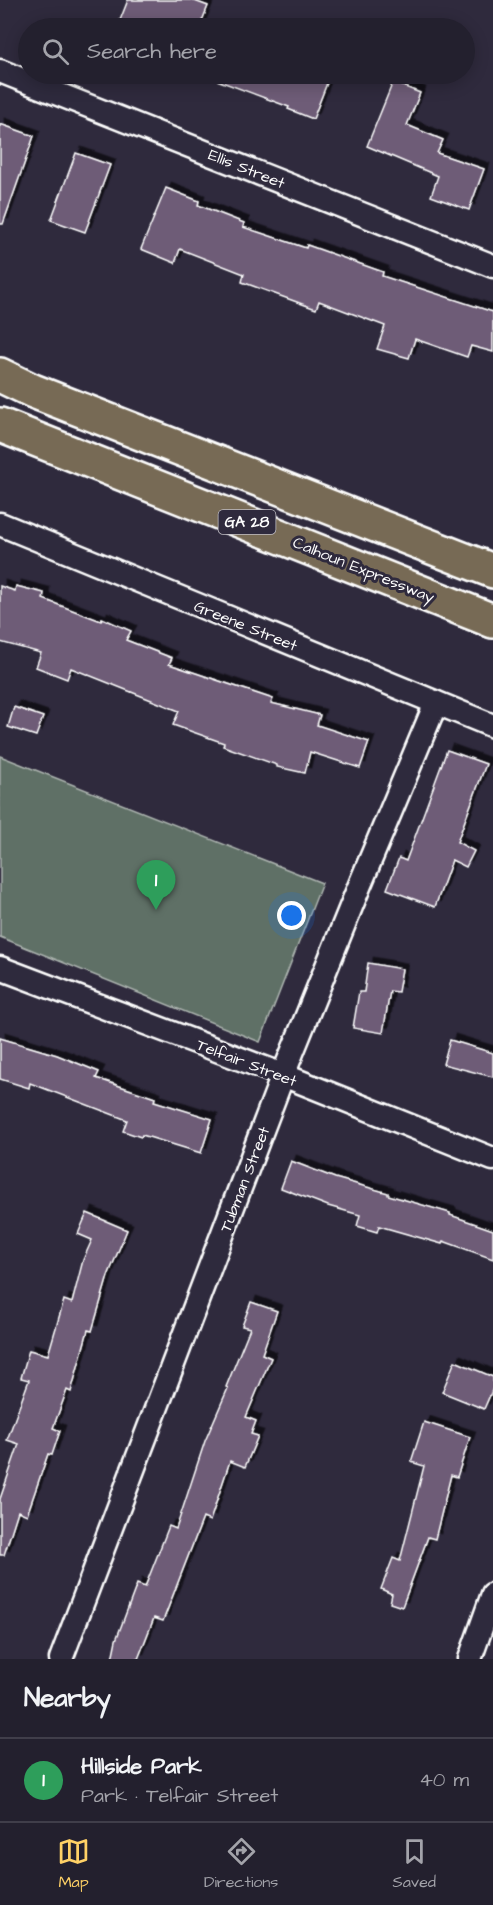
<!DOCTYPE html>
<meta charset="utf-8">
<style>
body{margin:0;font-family:"Architects Daughter",sans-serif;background:#2b2836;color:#f1f3f6}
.you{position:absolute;left:292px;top:916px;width:21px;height:21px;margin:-15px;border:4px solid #fff;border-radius:50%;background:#1a73e8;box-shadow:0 0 0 9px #1a73e833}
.badge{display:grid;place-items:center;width:39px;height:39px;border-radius:50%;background:#ffd166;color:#fff;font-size:20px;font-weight:700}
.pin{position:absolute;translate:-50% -50px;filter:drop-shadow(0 2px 3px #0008)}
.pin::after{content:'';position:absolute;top:32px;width:21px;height:18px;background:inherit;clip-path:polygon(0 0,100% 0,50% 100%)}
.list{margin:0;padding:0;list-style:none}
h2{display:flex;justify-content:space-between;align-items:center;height:78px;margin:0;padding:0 24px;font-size:26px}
h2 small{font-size:20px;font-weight:400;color:#a3a3aa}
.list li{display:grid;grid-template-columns:39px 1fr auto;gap:18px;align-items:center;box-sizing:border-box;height:84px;padding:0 24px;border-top:2px solid #403e4a}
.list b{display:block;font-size:22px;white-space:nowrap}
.list p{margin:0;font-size:20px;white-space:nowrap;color:#a3a3aa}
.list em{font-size:20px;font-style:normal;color:#a3a3aa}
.icon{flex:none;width:33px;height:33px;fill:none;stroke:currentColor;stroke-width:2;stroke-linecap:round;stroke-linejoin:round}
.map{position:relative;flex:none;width:493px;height:1659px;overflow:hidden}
.search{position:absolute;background:#23202e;box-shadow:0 3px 15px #0003;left:18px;right:18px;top:18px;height:66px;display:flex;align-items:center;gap:15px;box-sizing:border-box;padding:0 21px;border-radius:33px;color:#a3a3aa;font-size:22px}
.sheet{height:162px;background:#23202e}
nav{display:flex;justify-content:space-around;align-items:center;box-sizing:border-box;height:84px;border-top:2px solid #403e4a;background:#23202e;font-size:16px;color:#a3a3aa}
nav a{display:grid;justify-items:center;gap:3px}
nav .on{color:#ffd166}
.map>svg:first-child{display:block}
.green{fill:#5f6f66;stroke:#afb7b2;stroke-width:1.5}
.building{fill:#6e5c77;stroke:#fff;stroke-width:1.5;filter:url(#shadow)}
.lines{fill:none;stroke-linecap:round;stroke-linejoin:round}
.minor-casing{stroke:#fff;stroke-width:27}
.motorway-casing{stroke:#fff;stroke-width:38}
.minor{stroke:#2f2a3d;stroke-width:22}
.motorway{stroke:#776a54;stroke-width:33}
.labels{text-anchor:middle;stroke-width:6;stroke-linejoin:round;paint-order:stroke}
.shield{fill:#2f2a3d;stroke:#c1bfc5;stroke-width:1.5}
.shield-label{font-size:15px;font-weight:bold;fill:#fff}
.street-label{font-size:16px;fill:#fff;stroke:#2f2a3d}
</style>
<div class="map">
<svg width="493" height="1659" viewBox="0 0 493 1659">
<defs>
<filter id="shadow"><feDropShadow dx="5.5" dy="-5.5" stdDeviation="0" flood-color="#0009"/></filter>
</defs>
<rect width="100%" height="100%" fill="#2f2a3d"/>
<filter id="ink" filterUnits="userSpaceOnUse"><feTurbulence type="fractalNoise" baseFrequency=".0167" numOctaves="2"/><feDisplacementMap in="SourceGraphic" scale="12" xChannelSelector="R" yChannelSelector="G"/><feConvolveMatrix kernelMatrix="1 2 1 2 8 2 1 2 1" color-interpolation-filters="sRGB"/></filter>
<g filter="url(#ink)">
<path class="green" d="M 0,756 L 322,883 L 260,1042 L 0,937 Z"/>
<g class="building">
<path d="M 128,0 L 192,0 L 208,6 L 199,28 L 117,28 Z"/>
<path d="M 207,74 L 302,74 L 327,83 L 313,119 L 288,109 L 289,107 L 206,76 Z"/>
<path d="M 393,82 L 420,93 L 407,125 L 443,140 L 437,153 L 484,169 L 469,210 L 431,196 L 438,176 L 367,146 Z"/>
<path d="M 0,124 L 34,136 L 3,224 L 0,224 Z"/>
<path d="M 76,153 L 110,165 L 85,232 L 51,220 Z"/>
<path d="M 166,188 L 199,201 L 198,205 L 244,223 L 243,227 L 306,248 L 307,245 L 383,272 L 382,276 L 493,312 L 493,352 L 471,346 L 467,357 L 415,339 L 409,358 L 377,349 L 385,326 L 319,301 L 316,309 L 242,282 L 244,274 L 180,249 L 175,263 L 141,249 Z"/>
<path d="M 0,586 L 15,591 L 16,586 L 44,593 L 43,599 L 101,621 L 102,618 L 131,631 L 126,640 L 172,658 L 169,664 L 273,699 L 271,703 L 320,715 L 317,725 L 369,742 L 360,768 L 310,752 L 305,773 L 277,767 L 277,765 L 223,746 L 224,743 L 173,725 L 179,711 L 71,668 L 67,679 L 36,667 L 41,653 L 0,642 Z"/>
<path d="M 14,707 L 43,717 L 36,736 L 8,727 Z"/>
<path d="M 447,750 L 486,764 L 457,842 L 474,851 L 466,867 L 452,860 L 435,907 L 387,889 L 399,858 L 406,861 Z"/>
<path d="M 368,963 L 402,969 L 398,992 L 390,991 L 383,1033 L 353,1028 L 359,992 L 364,992 Z"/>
<path d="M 0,1038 L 57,1055 L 99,1072 L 96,1078 L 155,1098 L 154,1101 L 212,1119 L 201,1153 L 142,1135 L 141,1137 L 123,1131 L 127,1120 L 30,1083 L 29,1088 L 0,1079 Z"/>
<path d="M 450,1040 L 493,1053 L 493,1077 L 443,1064 Z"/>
<path d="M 291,1161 L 335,1178 L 388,1193 L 388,1195 L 450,1213 L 450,1215 L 493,1230 L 493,1259 L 443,1241 L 442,1244 L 379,1226 L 377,1232 L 357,1226 L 360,1215 L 328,1206 L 281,1188 Z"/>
<path d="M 87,1213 L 127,1230 L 108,1276 L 92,1331 L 88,1330 L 71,1392 L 67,1390 L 53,1428 L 60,1431 L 52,1455 L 48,1454 L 27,1515 L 18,1511 L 4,1555 L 0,1555 L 0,1499 L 19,1444 L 7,1440 L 29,1380 L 21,1378 L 29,1350 L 48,1355 L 64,1300 L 72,1303 L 83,1260 L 92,1240 L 78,1234 Z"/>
<path d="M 251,1302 L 277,1311 L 262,1354 L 271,1358 L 246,1417 L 256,1421 L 251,1434 L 258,1436 L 245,1467 L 230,1461 L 210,1521 L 203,1518 L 163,1621 L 154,1618 L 138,1659 L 112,1659 L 116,1640 L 137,1584 L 145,1587 L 169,1526 L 176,1529 L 205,1441 L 228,1388 L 226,1387 L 250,1328 L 242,1326 Z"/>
<path d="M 455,1361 L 493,1377 L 493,1388 L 484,1409 L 442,1392 Z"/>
<path d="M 424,1422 L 470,1437 L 457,1477 L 451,1475 L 435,1539 L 428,1537 L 402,1607 L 390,1603 L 392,1594 L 381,1589 L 393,1558 L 400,1561 L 424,1466 L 411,1462 Z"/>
</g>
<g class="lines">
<g class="minor-casing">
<g id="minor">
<path d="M 0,71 L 493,266"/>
<path d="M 0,524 L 493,726"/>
<path d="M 0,968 L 283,1075 L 493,1159"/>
<path d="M 61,1659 L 283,1075 L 359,887 L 436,703"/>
<path d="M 470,1659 L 493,1594"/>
</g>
</g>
<g class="motorway-casing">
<g id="motorway">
<path d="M 0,375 L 33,391 L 493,571"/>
<path d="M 0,425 L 493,621"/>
</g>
</g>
<use href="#minor" class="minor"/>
<use href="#motorway" class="motorway"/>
</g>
</g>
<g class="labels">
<rect class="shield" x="218.5" y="510" width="57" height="24" rx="4.5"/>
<g class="shield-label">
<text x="247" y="527">GA 28</text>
</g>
<g class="street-label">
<text transform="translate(247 168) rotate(22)" y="6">Ellis Street</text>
<text transform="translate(364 569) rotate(22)" y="6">Calhoun Expressway</text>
<text transform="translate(246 625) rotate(22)" y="6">Greene Street</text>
<text transform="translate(247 1062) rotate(21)" y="6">Telfair Street</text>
<text transform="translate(244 1179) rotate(-69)" y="6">Tubman Street</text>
</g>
</g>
</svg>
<div class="you"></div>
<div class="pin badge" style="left:156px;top:910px;background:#2e9e5b">1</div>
<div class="search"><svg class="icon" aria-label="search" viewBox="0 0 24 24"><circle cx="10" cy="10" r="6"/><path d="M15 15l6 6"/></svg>Search here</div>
</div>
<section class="sheet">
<h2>Nearby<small></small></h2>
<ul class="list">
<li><span class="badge" style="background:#2e9e5b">1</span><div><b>Hillside Park</b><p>Park · Telfair Street</p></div><em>40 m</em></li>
</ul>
</section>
<nav>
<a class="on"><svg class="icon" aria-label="map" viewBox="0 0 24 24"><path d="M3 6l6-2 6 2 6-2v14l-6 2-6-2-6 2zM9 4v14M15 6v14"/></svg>Map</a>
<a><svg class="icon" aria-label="directions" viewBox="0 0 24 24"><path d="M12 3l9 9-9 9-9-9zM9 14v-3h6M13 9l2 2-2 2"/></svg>Directions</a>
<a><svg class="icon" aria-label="saved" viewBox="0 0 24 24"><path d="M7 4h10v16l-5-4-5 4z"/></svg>Saved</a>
</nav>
